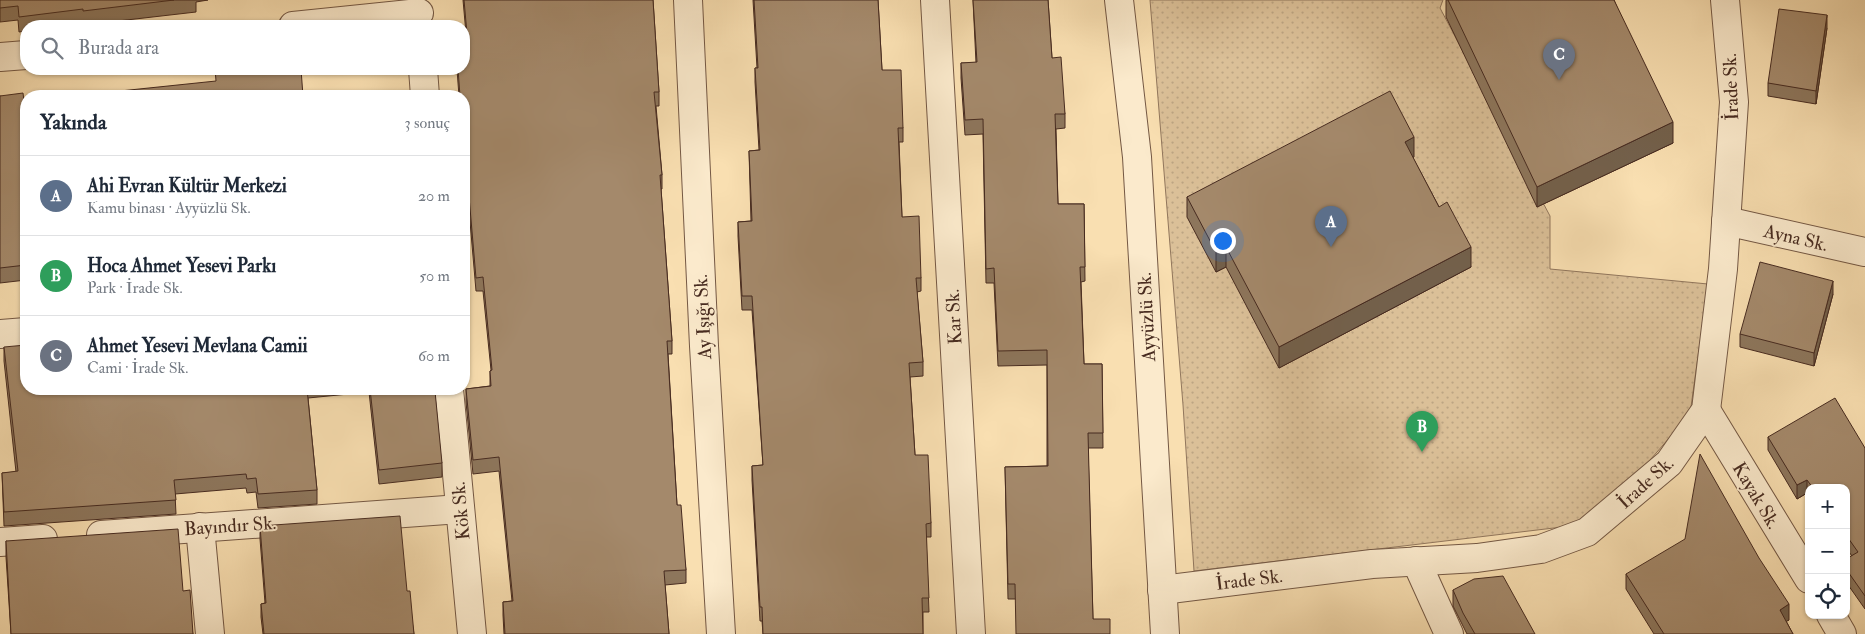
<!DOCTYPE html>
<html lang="tr">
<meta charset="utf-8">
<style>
body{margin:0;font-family:"IM FELL Double Pica",serif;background:#f2f2f3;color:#1f2937}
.controls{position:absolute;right:15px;bottom:15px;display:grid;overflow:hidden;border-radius:10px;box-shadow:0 1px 4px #0004}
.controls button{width:45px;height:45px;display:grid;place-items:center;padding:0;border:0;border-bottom:1px solid #e0e1e3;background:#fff;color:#1f2937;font:25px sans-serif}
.you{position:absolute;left:1222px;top:240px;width:18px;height:18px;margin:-12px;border:4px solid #fff;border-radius:50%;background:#1a73e8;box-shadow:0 0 0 8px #1a73e833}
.badge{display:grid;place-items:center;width:32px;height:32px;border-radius:50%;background:#ea580c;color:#fff;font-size:16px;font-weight:700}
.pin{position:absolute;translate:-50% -41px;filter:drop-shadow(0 1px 2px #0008)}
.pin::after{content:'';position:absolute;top:26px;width:18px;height:15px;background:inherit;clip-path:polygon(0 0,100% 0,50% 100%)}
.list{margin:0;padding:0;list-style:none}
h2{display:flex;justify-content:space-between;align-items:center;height:65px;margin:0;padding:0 20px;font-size:21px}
h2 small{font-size:16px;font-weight:400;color:#747a83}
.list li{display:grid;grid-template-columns:32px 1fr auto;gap:15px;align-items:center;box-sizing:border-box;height:80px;padding:0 20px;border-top:1px solid #e0e1e3}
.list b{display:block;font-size:19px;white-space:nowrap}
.list p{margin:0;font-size:16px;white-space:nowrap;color:#747a83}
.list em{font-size:16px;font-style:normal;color:#747a83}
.icon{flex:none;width:28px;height:28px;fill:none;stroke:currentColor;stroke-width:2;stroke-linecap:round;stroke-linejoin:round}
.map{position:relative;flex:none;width:1865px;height:634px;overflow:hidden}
.search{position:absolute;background:#fff;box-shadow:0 1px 4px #0004;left:20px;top:20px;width:450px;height:55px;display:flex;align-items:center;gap:12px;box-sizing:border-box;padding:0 18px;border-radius:20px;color:#747a83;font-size:19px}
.panel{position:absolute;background:#fff;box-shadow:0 1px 4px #0004;left:20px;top:90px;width:450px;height:305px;border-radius:20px}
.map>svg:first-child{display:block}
.park{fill:url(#park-dots);stroke:#91765c}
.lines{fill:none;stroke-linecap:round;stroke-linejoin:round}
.minor-casing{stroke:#745844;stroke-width:30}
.minor{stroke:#fbeacc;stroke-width:28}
.wall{fill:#8d765c;stroke:#472b20}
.shaded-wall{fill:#73604b;stroke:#472b20}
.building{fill:#a4896b;stroke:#472b20}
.labels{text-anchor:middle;stroke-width:4;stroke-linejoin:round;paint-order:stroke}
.street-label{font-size:19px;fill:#472b20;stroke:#fbeacc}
</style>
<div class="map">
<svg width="1865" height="634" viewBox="0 0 1865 634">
<defs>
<pattern id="park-dots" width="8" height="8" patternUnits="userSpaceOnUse" patternTransform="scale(1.25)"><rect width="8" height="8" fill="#dbc098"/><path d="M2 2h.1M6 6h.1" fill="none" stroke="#bda583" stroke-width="1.8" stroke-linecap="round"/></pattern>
</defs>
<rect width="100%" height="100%" fill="#f9dfb1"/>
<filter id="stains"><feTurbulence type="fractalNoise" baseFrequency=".004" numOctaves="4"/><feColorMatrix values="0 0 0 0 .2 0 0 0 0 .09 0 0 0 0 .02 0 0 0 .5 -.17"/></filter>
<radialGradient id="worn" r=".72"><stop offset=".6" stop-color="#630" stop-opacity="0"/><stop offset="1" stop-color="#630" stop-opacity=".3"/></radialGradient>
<path class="park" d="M 1150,0 L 1443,0 L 1440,8 L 1550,216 L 1550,269 L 1708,284 L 1690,414 L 1624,490 L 1579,525 L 1194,571 L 1183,405 Z"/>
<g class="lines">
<g class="minor-casing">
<g id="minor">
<path d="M 688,0 L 704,346 L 721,634"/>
<path d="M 935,0 L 971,634"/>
<path d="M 1119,0 L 1137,157 L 1165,634"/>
<path d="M 293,26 L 419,13"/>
<path d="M 0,57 L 26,55"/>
<path d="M 423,69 L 425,96"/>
<path d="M 1726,221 L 1865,252"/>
<path d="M 0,334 L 26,332"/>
<path d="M 449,389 L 472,634"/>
<path d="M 1706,410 L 1809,579"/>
<path d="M 200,527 L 210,634"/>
<path d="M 101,535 L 460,509"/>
<path d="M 0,542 L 43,539"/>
<path d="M 1416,561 L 1449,634"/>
<path d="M 1162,590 L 1372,564 L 1477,558 L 1541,549 L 1587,532 L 1669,463 L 1706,410 L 1723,269 L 1734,102 L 1725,0"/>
<path d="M 1831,615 L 1842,634"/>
</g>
</g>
<use href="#minor" class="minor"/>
</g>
<g class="wall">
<path d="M 0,0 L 208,0 L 196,2 L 196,12 L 83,25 L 83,23 L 61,26 L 26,26 L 26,31 L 19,32 L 18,20 L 0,22 Z"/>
<path d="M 463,0 L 653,0 L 659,92 L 659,106 L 656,106 L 662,175 L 662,189 L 661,189 L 672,341 L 672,354 L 668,354 L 677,505 L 686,570 L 686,583 L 665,585 L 669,634 L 504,634 L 503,615 L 503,602 L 512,601 L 499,471 L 473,474 L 466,402 L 466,389 L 490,386 L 490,371 L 491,370 L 483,291 L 476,291 L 464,152 L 464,96 L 459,96 L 457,70 L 457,69 L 464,69 L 468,56 Z"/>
<path d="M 753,0 L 878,0 L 882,70 L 903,128 L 903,142 L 899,142 L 902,217 L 921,278 L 921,291 L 917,292 L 923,362 L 923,376 L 910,377 L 915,455 L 931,523 L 931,537 L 926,537 L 929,612 L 923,612 L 923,634 L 763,634 L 762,621 L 760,621 L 752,480 L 752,466 L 763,465 L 752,310 L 742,310 L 738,236 L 738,222 L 751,221 L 749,151 L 759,150 L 755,82 L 755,68 L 757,68 Z"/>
<path d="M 973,0 L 1048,0 L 1052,58 L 1065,114 L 1065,128 L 1056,129 L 1058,204 L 1084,204 L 1085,281 L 1081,282 L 1084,364 L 1102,364 L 1103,448 L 1088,448 L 1093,619 L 1110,634 L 1015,599 L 1008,599 L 1005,467 L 1047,466 L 1047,365 L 998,366 L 994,283 L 986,283 L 983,134 L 965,135 L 961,78 L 961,63 L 976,63 Z"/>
<path d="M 1446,0 L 1614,0 L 1673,143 L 1537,207 L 1446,17 Z"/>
<path d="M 1827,28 L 1816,104 L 1768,96 L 1768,83 Z"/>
<path d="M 0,96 L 26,101 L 26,280 L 0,283 Z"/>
<path d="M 1414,157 L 1413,158 L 1471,267 L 1279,368 L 1226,267 L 1216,272 L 1187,217 L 1187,197 Z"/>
<path d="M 1833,294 L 1814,366 L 1740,347 L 1740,334 Z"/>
<path d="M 4,347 L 26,389 L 420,389 L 420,393 L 442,463 L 442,477 L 379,484 L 369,392 L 308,398 L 317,490 L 317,504 L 258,508 L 256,492 L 247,493 L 246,488 L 175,494 L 176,514 L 4,526 L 2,473 L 16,472 L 4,361 Z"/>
<path d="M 1768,437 L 1865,448 L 1865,609 L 1846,582 L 1846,559 L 1852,556 L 1846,548 L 1846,488 L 1809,488 L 1809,495 L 1807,493 L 1797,499 L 1768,450 Z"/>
<path d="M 260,526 L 407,591 L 414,634 L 263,634 L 261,617 L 261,604 L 265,603 L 260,539 Z"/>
<path d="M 6,541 L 183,591 L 193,634 L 11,634 L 6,557 Z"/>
<path d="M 1626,574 L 1789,620 L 1786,621 L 1793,634 L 1654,634 L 1626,589 Z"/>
<path d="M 1453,590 L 1535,634 L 1467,634 L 1453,606 Z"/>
</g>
<g class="shaded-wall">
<path d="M 1827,15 L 1827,28 L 1816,104 L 1816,91 Z"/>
<path d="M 1673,122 L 1673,143 L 1537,207 L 1537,187 Z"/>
<path d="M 1414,137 L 1414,157 L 1405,163 L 1405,142 Z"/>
<path d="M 1226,247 L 1226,267 L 1216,272 L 1216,252 Z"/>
<path d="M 1471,247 L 1471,267 L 1279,368 L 1279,347 Z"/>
<path d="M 1833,281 L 1833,294 L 1814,366 L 1814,353 Z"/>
<path d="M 1807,480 L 1807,493 L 1797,499 L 1797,485 Z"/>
<path d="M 1789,604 L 1789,620 L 1780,625 L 1780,610 Z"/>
</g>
<g class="building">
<path d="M 0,0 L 174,0 L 83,11 L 83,9 L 19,17 L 18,6 L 0,8 Z"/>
<path d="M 464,0 L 653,0 L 659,92 L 654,92 L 662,175 L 660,175 L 672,341 L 667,341 L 677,505 L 681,505 L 686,570 L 664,571 L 669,634 L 505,634 L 503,602 L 513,601 L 499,457 L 473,460 L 466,389 L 491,386 L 490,371 L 492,370 L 483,277 L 476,278 L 464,138 L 464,96 L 460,96 L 458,69 L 464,69 L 464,56 L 469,56 Z"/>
<path d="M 754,0 L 878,0 L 882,70 L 901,70 L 903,128 L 898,128 L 902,217 L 919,216 L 921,278 L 916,278 L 923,362 L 909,363 L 915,455 L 928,455 L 931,523 L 926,524 L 929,598 L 922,598 L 923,634 L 763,634 L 762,607 L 760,607 L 752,466 L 763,465 L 752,296 L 742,296 L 738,222 L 752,221 L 749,151 L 760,150 L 755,68 L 758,68 Z"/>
<path d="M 973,0 L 1048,0 L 1052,58 L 1061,57 L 1065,114 L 1055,114 L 1058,204 L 1084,204 L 1085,267 L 1080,267 L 1084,364 L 1102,364 L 1103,433 L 1088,433 L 1093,619 L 1110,619 L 1110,634 L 1016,634 L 1015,584 L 1008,584 L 1005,467 L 1048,466 L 1047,350 L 998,351 L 994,268 L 986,269 L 983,119 L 965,120 L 961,63 L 977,62 Z"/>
<path d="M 1448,0 L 1614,0 L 1673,122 L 1537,187 Z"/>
<path d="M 1779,9 L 1827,15 L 1816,91 L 1768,83 Z"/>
<path d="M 215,69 L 301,69 L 303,96 L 72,96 L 216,81 Z"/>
<path d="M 1390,91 L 1414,137 L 1405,142 L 1439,207 L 1447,202 L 1471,247 L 1279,347 L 1226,247 L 1216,252 L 1187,197 Z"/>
<path d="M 23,93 L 24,101 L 26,101 L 26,265 L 0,268 L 0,96 Z"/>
<path d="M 1760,262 L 1833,281 L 1814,353 L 1740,334 Z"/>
<path d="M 26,345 L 26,389 L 307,389 L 317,490 L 258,494 L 256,478 L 247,479 L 246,474 L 174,480 L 176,500 L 4,512 L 2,473 L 18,471 L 4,347 Z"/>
<path d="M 370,389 L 420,389 L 420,393 L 435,391 L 442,463 L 379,470 Z"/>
<path d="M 1835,398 L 1865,448 L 1865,596 L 1846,569 L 1846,559 L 1858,552 L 1846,535 L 1846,488 L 1813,488 L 1807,480 L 1797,485 L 1768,437 Z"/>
<path d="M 1700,454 L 1759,558 L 1789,604 L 1780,610 L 1793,634 L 1664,634 L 1626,574 L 1685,539 Z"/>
<path d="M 400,516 L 407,591 L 410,591 L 414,634 L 264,634 L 261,604 L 266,603 L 260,526 Z"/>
<path d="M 178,529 L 183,591 L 190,590 L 193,634 L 11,634 L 6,541 Z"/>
<path d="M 1503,576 L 1535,634 L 1475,634 L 1463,613 L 1453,590 L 1474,579 Z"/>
</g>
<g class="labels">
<g class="street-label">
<text transform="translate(1730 87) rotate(-92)" y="7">İrade Sk.</text>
<text transform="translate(1796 237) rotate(13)" y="7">Ayna Sk.</text>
<text transform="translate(702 317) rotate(-93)" y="7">Ay Işığı Sk.</text>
<text transform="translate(953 317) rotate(-93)" y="7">Kar Sk.</text>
<text transform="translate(1146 317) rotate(-93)" y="7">Ayyüzlü Sk.</text>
<text transform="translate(1645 482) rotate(-42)" y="7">İrade Sk.</text>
<text transform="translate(1757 495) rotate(59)" y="7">Kayak Sk.</text>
<text transform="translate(460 511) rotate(-95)" y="7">Kök Sk.</text>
<text transform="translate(230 525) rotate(-4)" y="7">Bayındır Sk.</text>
<text transform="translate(1249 579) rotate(-7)" y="7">İrade Sk.</text>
</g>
</g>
<rect width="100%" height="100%" filter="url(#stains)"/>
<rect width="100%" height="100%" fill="url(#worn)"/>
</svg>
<div class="controls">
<button>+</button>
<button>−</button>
<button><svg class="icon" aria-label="locate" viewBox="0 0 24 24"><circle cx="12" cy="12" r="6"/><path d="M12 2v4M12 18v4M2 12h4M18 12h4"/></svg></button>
</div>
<div class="you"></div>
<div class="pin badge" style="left:1331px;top:247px;background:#5c6f8a">A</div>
<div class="pin badge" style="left:1422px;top:452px;background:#2e9e5b">B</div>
<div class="pin badge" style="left:1559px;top:80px;background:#6b7280">C</div>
<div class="search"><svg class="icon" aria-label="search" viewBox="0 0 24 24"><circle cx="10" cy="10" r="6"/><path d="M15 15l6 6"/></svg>Burada ara</div>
<section class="panel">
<h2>Yakında<small>3 sonuç</small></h2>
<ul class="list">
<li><span class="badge" style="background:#5c6f8a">A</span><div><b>Ahi Evran Kültür Merkezi</b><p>Kamu binası · Ayyüzlü Sk.</p></div><em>20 m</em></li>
<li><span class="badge" style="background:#2e9e5b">B</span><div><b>Hoca Ahmet Yesevi Parkı</b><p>Park · İrade Sk.</p></div><em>50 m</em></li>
<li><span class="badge" style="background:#6b7280">C</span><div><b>Ahmet Yesevi Mevlana Camii</b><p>Cami · İrade Sk.</p></div><em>60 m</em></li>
</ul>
</section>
</div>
